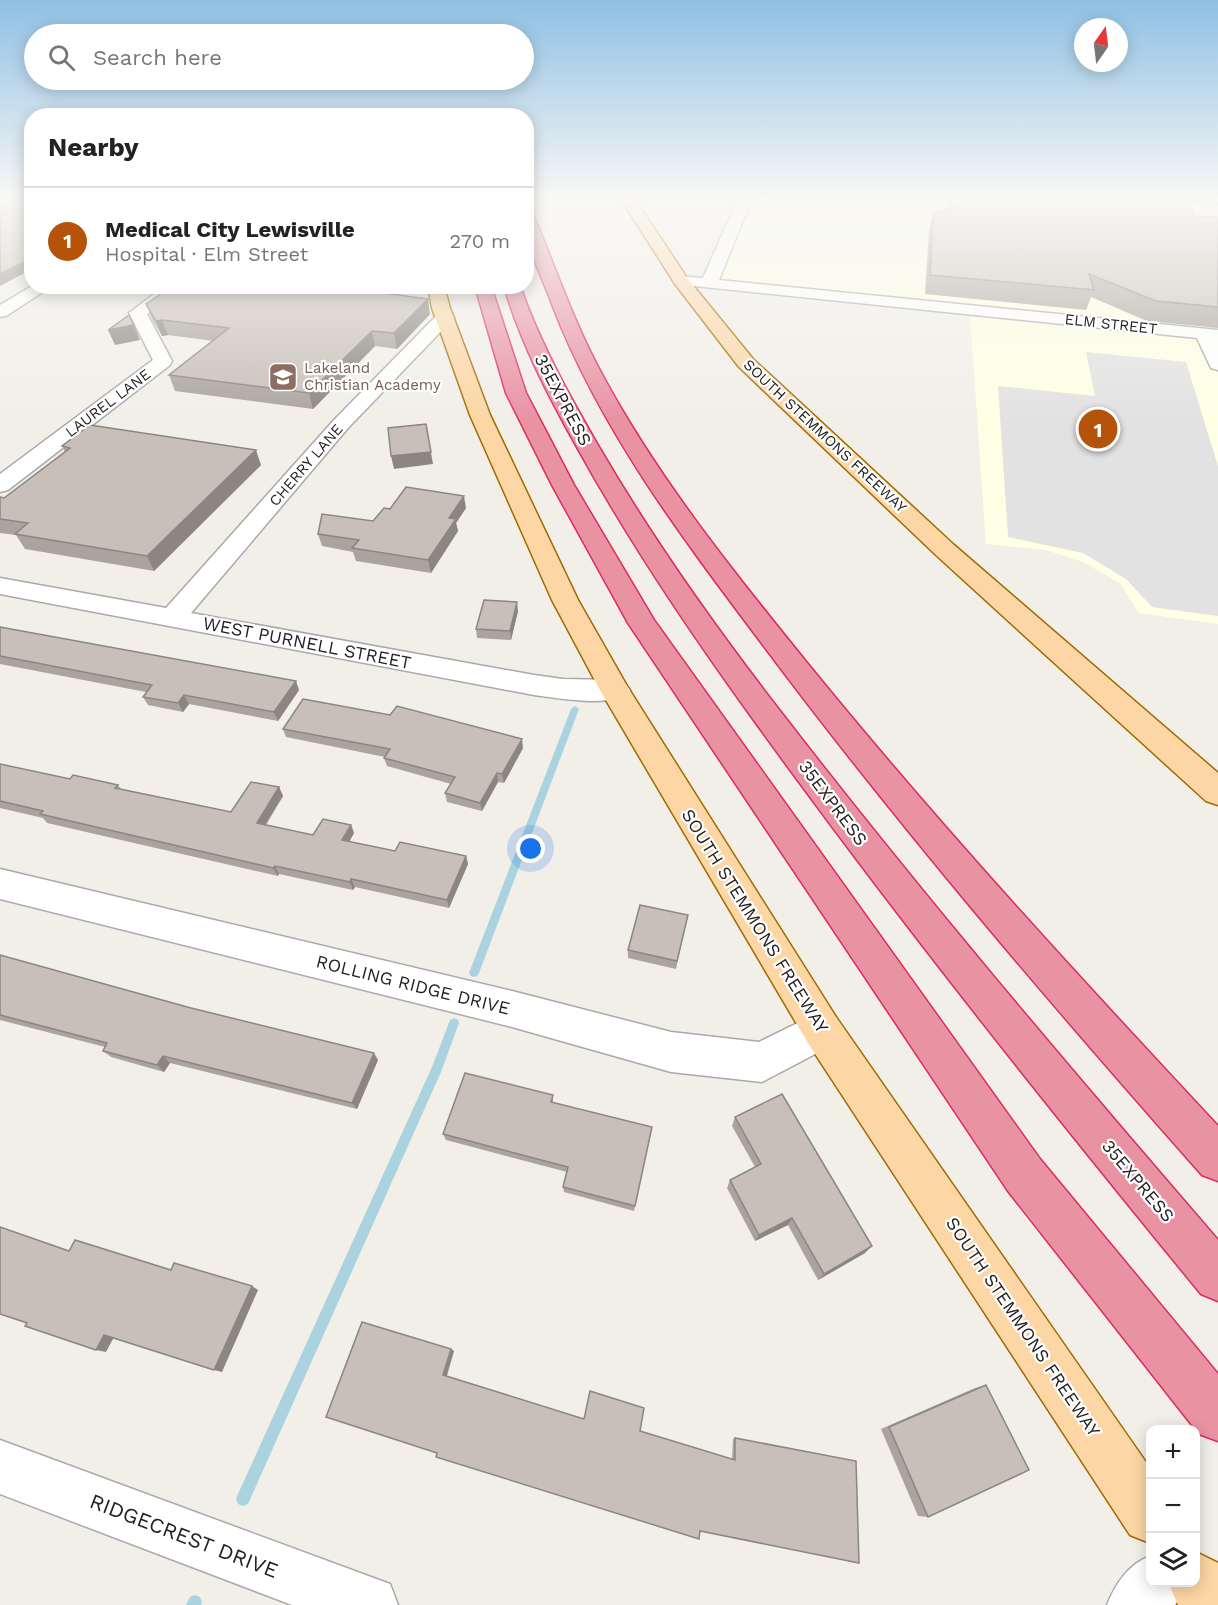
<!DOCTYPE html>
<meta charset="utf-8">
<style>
body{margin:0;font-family:"Work Sans",sans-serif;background:#f2f2f2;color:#222}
.controls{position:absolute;right:18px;bottom:18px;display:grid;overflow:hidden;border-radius:12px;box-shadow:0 3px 15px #0003}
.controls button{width:54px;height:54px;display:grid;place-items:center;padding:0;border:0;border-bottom:2px solid #e0e0e0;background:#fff;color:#222;font:30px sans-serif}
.compass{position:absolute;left:1074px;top:18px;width:54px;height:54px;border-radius:50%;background:#fff;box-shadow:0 3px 15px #0003;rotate:14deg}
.you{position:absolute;left:531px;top:849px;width:21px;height:21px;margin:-15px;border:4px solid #fff;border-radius:50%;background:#1a73e8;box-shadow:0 0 0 9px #1a73e833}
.badge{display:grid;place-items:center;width:39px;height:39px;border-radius:50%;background:#b45309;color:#fff;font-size:20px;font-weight:700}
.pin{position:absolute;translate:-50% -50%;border:3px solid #fff;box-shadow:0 2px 6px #0006}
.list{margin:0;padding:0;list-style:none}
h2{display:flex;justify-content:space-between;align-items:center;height:78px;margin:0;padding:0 24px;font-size:26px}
h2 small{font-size:20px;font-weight:400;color:#767676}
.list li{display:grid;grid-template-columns:39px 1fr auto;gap:18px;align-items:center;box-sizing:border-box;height:108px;padding:0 24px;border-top:2px solid #e0e0e0}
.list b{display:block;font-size:22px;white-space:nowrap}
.list p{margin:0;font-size:20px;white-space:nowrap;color:#767676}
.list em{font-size:20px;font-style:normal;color:#767676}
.icon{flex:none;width:33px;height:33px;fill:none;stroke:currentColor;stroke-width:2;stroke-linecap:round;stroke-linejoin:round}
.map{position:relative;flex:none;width:1218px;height:1605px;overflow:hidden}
.search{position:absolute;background:#fff;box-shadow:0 3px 15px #0003;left:24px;top:24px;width:510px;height:66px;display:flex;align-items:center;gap:15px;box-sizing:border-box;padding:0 21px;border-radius:33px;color:#767676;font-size:22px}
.panel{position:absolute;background:#fff;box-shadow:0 3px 15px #0003;left:24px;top:108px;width:510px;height:186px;border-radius:24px}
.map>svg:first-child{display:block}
.education{fill:#ffffe5}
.parking{fill:#e2e2e2}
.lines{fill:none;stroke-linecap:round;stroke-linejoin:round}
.stream{fill:#aad3df;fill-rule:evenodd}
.minor-casing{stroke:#a9a9a9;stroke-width:3}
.major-casing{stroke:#a06b00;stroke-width:3}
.highway-casing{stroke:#dc2a67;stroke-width:3}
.minor{fill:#fff;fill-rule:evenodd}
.major{fill:#fcd6a4;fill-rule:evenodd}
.highway{fill:#e892a2;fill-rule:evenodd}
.wall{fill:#aba49e}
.shaded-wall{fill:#8b8681}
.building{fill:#c7bfb8;stroke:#8b8681;stroke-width:1.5}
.labels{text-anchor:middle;stroke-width:4.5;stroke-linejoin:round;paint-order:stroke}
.far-street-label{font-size:15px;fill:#222;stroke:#fff}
.far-education-label{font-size:15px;fill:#785e54;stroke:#fff;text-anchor:start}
.street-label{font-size:18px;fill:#222;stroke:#fff}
.near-street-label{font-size:21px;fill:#222;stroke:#fff}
</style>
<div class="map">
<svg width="1218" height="1605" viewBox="0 0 1218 1605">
<rect width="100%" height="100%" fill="#f2efe9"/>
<path class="education" d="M 756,196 L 1116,196 L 1218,203 L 1218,624 L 1139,613 L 1120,583 L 1083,562 L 1046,550 L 986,544 L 970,315 L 715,289 Z"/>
<path class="parking" d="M 1086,352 L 1186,362 L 1218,466 L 1218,616 L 1152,607 L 1126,579 L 1083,553 L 1008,537 L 998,386 L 1095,396 Z"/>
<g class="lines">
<g class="stream">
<path d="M 575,706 L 579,709 L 479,973 L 477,976 L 474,977 L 471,976 L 469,973 L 571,709 Z"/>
<path d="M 454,1018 L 458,1020 L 459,1023 L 441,1072 L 248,1504 L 243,1506 L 238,1504 L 236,1499 L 238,1494 L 432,1067 L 450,1020 Z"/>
<path d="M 195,1595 L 200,1597 L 202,1602 L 201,1605 L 186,1605 L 190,1597 Z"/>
</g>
<g class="minor-casing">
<g id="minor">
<path d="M 739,196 L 753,196 L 719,280 L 1218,330 L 1218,370 L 1211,368 L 1197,338 L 675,284 L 673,281 L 681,276 L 703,278 Z"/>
<path d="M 32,286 L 52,286 L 6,316 L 0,317 L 0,305 Z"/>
<path d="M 165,286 L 185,286 L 147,314 L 172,361 L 170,365 L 8,490 L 0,492 L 0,474 L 153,360 L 129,313 Z"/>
<path d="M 265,286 L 308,286 L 342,292 L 344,296 L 342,300 L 336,301 L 273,291 Z"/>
<path d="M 445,312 L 451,313 L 454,317 L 451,321 L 348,428 L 191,613 L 534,675 L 563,679 L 615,680 L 625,683 L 630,690 L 625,697 C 597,705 563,699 534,695 L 0,594 L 0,578 L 166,608 L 334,420 L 439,313 Z"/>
<path d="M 0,869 L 512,991 L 671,1032 L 759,1042 L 822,1011 L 836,1017 L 842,1030 L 836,1043 L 762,1082 L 671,1072 L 512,1027 L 0,899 Z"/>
<path d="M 0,1440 L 390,1584 L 398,1605 L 292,1605 L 0,1494 Z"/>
<path d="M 1150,1556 L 1150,1582 L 1186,1582 L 1177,1602 L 1175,1605 L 1107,1605 C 1116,1583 1128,1565 1150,1556 Z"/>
</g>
</g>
<g class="major-casing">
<g id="major">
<path d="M 619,196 L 633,196 L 687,278 L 753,359 L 954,545 L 1218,773 L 1218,805 L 1206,801 L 936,555 L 739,367 L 675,284 Z"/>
<path d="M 1166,196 L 1218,196 L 1218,203 L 1173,200 Z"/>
<path d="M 428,286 L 444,286 L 450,308 L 490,415 L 578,600 L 627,686 L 836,1017 L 1150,1468 L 1150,1543 L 1130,1535 L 808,1043 L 600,690 L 552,600 L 470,415 L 432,308 Z"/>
<path d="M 1196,1552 L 1218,1563 L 1218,1605 L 1178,1605 L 1168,1582 L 1196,1582 Z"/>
</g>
</g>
<g class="highway-casing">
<g id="highway">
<path d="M 526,210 L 533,214 C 556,269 575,326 604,378 C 660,481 735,574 808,664 C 938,824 1078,976 1218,1126 L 1218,1181 L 1202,1175 C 1049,1002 898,826 760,641 C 681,536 601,430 553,307 C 546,286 530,255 526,234 C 525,226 526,217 526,210 Z"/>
<path d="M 475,286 L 491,286 L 526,393 L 574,485 L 654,620 L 1040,1159 L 1218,1374 L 1218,1441 L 1199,1434 L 1008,1191 L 628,623 L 552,485 L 506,393 Z"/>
<path d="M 504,286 L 520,286 C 540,343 569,395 599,447 C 652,538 713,624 777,707 C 918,890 1068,1066 1218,1240 L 1218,1301 L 1201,1294 C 1047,1106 895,916 753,719 C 690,632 630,543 578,449 C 549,397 521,344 504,286 Z"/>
</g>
</g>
<use href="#minor" class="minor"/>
<use href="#major" class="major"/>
<use href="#highway" class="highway"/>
</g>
<g class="wall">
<path d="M 769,196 L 815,196 L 813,201 L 769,197 Z"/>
<path d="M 948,196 L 1185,196 L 1195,216 L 1218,217 L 1218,328 L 1147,321 L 1091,297 L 1086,310 L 925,294 L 929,231 L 933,213 L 948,210 Z"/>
<path d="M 336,286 L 389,286 L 381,293 Z"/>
<path d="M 146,304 L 430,314 L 397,349 L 375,346 L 313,409 L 175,391 L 169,375 L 213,341 L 168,335 L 162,336 L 152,319 Z"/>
<path d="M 62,446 L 261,465 L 154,571 L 25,549 L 16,535 L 0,533 L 0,497 L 4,498 L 65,452 Z"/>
<path d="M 466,508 L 456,523 L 458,531 L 431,573 L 356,561 L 353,552 L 322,546 L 318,534 L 373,521 L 390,509 Z"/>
<path d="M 518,611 L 511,640 L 477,638 L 476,629 Z"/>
<path d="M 0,627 L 299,690 L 278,721 L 189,704 L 183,712 L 148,705 L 143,697 L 146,692 L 0,664 Z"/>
<path d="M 283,729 L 523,748 L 504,783 L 498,782 L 482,811 L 447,802 L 445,793 L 451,784 L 387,766 L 384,758 L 385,757 L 286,737 Z"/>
<path d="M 0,764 L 70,779 L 118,785 L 121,789 L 231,812 L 279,787 L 283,796 L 266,825 L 313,835 L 351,825 L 354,833 L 349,842 L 395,851 L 466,856 L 468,864 L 449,908 L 355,887 L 353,890 L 279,874 L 278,876 L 47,823 L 43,818 L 0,808 Z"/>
<path d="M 688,915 L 676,969 L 628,958 L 628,950 Z"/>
<path d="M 0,955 L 191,1008 L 378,1060 L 357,1109 L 170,1063 L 164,1072 L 111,1057 L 103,1051 L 105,1047 L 0,1020 Z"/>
<path d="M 553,1095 L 553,1102 L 651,1133 L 634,1211 L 564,1192 L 563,1187 L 567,1172 L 446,1140 L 443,1134 Z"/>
<path d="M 735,1117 L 865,1253 L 818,1280 L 788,1225 L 755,1241 L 727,1188 L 730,1180 L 755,1167 L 732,1126 Z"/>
<path d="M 451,1349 L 454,1351 L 447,1376 L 584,1419 L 640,1431 L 732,1459 L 733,1439 L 735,1438 L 856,1461 L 436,1457 L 437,1453 L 326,1417 Z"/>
<path d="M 986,1385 L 928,1517 L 918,1516 L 881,1429 L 975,1388 Z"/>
</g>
<g class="shaded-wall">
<path d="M 32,258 L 32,269 L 0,286 L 0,274 Z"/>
<path d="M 380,286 L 389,286 L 381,293 Z"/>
<path d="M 428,299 L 430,314 L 397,349 L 394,333 Z"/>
<path d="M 162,320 L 168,335 L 162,336 L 156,321 Z"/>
<path d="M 134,325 L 140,340 L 115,345 L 108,330 Z"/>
<path d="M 372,331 L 375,346 L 313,409 L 309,393 Z"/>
<path d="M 426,424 L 433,464 L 394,469 L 391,456 Z"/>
<path d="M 256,450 L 261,465 L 154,571 L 147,556 Z"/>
<path d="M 464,496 L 466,508 L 456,523 L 458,531 L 431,573 L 428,560 L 449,518 Z"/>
<path d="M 517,602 L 518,611 L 511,640 L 510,631 Z"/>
<path d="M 296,681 L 299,690 L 278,721 L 274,712 Z"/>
<path d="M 184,695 L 189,704 L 183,712 L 178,703 Z"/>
<path d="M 522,739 L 523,748 L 504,783 L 502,774 Z"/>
<path d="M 497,773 L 498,782 L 482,811 L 480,803 Z"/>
<path d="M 279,787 L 283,796 L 261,831 L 257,823 Z"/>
<path d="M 351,825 L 354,833 L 345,849 L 342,840 Z"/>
<path d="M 466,856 L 468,864 L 449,908 L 447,900 Z"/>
<path d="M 275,866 L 279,874 L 278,876 L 273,868 Z"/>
<path d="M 351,879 L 355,887 L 353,890 L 350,882 Z"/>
<path d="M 374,1053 L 378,1060 L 357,1109 L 352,1103 Z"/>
<path d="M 163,1056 L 170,1063 L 164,1072 L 157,1065 Z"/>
<path d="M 792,1218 L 788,1225 L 755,1241 L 759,1235 Z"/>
<path d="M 872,1246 L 865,1253 L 818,1280 L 824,1274 Z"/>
<path d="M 252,1286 L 258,1290 L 222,1372 L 214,1370 Z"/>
<path d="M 104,1335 L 114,1337 L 106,1352 L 96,1350 Z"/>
<path d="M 451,1349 L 454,1351 L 446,1377 L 443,1375 Z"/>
</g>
<g class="building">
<path d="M 0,196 L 32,196 L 32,245 L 28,247 L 32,247 L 32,258 L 0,274 Z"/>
<path d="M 952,196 L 1185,196 L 1195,216 L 1218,217 L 1218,307 L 1156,301 L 1089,274 L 1094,290 L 930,275 L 933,213 L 952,209 Z"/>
<path d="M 172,286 L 252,286 L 292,291 L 297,286 L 331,286 L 428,299 L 394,333 L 372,331 L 309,393 L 169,375 L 229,328 L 162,320 L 156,321 L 146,304 Z"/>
<path d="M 129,315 L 134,325 L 108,330 Z"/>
<path d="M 426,424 L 431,452 L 391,456 L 388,428 Z"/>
<path d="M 90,425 L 256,450 L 147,556 L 15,534 L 28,523 L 0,519 L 0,497 L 4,498 L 70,448 L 62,446 Z"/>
<path d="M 406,487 L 464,496 L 449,518 L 456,519 L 428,560 L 352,548 L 359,540 L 318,534 L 322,514 L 373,521 L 384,508 L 390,509 Z"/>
<path d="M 484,600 L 517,602 L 510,631 L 476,629 Z"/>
<path d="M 0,627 L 296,681 L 274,712 L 184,695 L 178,703 L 143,697 L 152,685 L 0,656 Z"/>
<path d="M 303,699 L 390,715 L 397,706 L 522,739 L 502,774 L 497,773 L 480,803 L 445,793 L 455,777 L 384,758 L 390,749 L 283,729 Z"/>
<path d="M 0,764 L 70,779 L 73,775 L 118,785 L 115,788 L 231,812 L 251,782 L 279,787 L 257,823 L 313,835 L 323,819 L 351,825 L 342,840 L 395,851 L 400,842 L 466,856 L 447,900 L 351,879 L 350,882 L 275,866 L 273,868 L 40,814 L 43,811 L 0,801 Z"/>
<path d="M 640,905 L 688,915 L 677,961 L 628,950 Z"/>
<path d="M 0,955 L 191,1008 L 374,1053 L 352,1103 L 163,1056 L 157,1065 L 103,1051 L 107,1043 L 0,1015 Z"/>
<path d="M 465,1073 L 553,1095 L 551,1102 L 652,1127 L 635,1206 L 563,1187 L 568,1167 L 443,1134 Z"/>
<path d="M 782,1094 L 872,1246 L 824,1274 L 792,1218 L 759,1235 L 730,1180 L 761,1164 L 735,1117 Z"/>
<path d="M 0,1227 L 69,1251 L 75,1240 L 171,1270 L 174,1263 L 252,1286 L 214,1370 L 104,1335 L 96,1350 L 25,1326 L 27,1323 L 0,1314 Z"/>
<path d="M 362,1322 L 451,1349 L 443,1375 L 584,1419 L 590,1391 L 644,1408 L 640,1431 L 735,1460 L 735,1438 L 856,1461 L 859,1563 L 700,1531 L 699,1539 L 436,1457 L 437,1453 L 326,1417 Z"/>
<path d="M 986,1385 L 1029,1470 L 928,1517 L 889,1427 Z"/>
</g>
<linearGradient id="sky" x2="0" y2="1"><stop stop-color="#8fc0e4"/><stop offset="0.47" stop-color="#f9f8f5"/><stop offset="1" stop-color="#f9f8f5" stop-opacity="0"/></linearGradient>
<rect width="1218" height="421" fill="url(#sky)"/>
<defs>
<g id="school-square" transform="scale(1.5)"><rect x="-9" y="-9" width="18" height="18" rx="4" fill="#8d6e63" stroke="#fff"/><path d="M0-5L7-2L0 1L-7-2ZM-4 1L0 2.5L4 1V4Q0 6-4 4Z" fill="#fff"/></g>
</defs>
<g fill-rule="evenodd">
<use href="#school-square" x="283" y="377"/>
</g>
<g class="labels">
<g class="far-street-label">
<text transform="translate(1111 324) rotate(6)" y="5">ELM STREET</text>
<text transform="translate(108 403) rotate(-37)" y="5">LAUREL LANE</text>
<text transform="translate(825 436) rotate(43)" y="5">SOUTH STEMMONS FREEWAY</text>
<text transform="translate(306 465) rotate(-49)" y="5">CHERRY LANE</text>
</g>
<g class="far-education-label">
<text x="304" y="373">Lakeland<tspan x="304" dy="17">Christian Academy</tspan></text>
</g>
<g class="street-label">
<text transform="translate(563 400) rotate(62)" y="6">35EXPRESS</text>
<text transform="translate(307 643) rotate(11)" y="6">WEST PURNELL STREET</text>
<text transform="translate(833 803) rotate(53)" y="6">35EXPRESS</text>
<text transform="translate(755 921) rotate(58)" y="6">SOUTH STEMMONS FREEWAY</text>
<text transform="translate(413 985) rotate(14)" y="6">ROLLING RIDGE DRIVE</text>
<text transform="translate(1138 1181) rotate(50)" y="6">35EXPRESS</text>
<text transform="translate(1023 1327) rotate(56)" y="6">SOUTH STEMMONS FREEWAY</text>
</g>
<g class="near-street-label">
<text transform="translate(184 1536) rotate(21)" y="7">RIDGECREST DRIVE</text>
</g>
</g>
</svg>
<div class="controls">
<button>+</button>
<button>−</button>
<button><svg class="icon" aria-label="layers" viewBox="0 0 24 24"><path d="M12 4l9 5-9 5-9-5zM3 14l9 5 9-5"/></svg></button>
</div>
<svg class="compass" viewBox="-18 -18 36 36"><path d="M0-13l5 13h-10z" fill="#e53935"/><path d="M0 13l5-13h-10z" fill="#767676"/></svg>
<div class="you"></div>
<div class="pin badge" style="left:1098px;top:429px">1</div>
<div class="search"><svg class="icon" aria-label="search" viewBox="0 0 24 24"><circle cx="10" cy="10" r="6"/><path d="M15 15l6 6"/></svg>Search here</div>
<section class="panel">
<h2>Nearby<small></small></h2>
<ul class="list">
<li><span class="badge">1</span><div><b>Medical City Lewisville</b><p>Hospital · Elm Street</p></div><em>270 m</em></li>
</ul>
</section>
</div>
